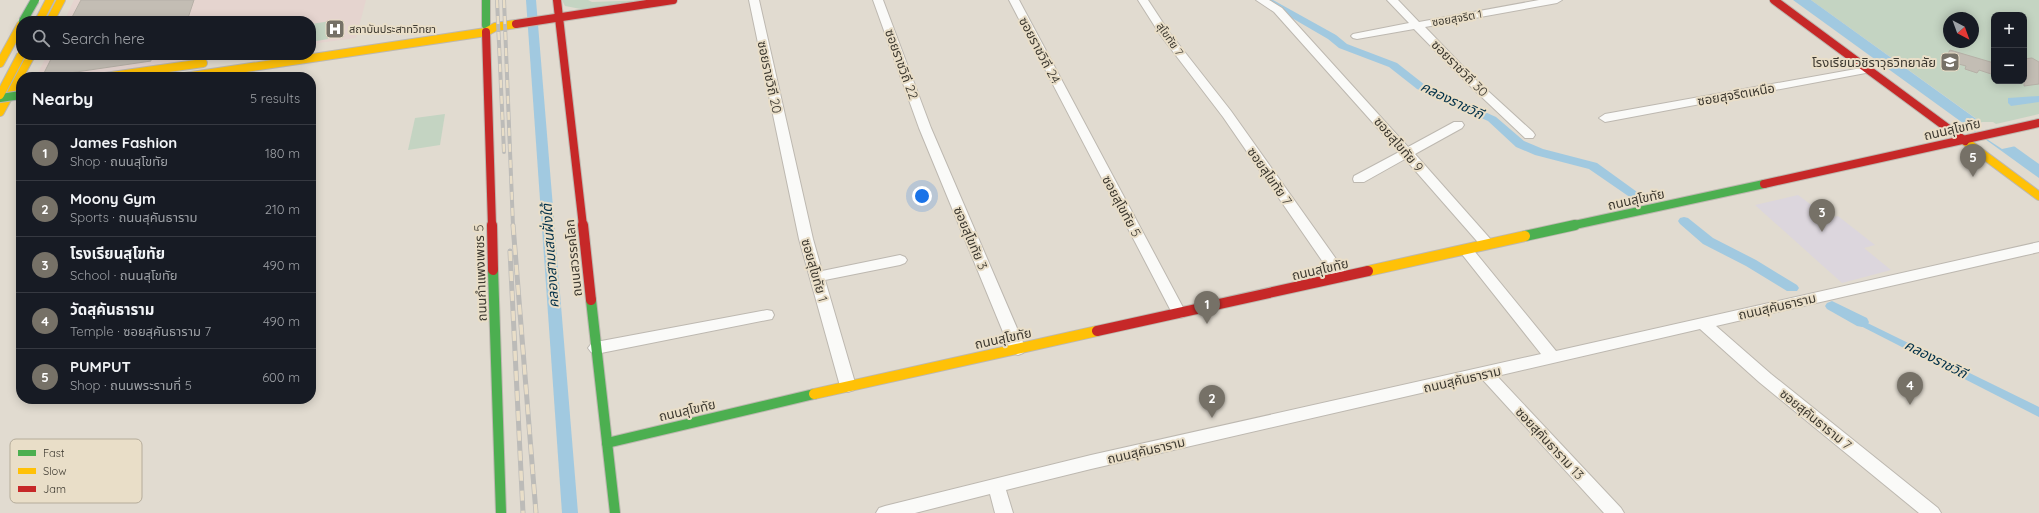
<!DOCTYPE html>
<meta charset="utf-8">
<style>
body{margin:0;font-family:Quicksand,"Noto Sans Thai",sans-serif;background:#20242c;color:#f1f3f6}
.controls{position:absolute;right:12px;top:12px;display:grid;overflow:hidden;border-radius:8px;box-shadow:0 2px 10px #0003}
.controls button{width:36px;height:36px;display:grid;place-items:center;padding:0;border:0;border-bottom:1px solid #363941;background:#171b24;color:#f1f3f6;font:20px sans-serif}
.compass{position:absolute;left:1943px;top:12px;width:36px;height:36px;border-radius:50%;background:#171b24;box-shadow:0 2px 10px #0003;rotate:139deg}
.you{position:absolute;left:922px;top:196px;width:14px;height:14px;margin:-10px;border:3px solid #fff;border-radius:50%;background:#1a73e8;box-shadow:0 0 0 6px #1a73e833}
.badge{display:grid;place-items:center;width:26px;height:26px;border-radius:50%;background:#767167;color:#fff;font-size:13px;font-weight:700}
.pin{position:absolute;translate:-50% -33px;filter:drop-shadow(0 1px 2px #0008)}
.pin::after{content:'';position:absolute;top:21px;width:14px;height:12px;background:inherit;clip-path:polygon(0 0,100% 0,50% 100%)}
.list{margin:0;padding:0;list-style:none}
h2{display:flex;justify-content:space-between;align-items:center;height:52px;margin:0;padding:0 16px;font-size:17px}
h2 small{font-size:13px;font-weight:400;color:#9ea1a6}
.list li{display:grid;grid-template-columns:26px 1fr auto;gap:12px;align-items:center;box-sizing:border-box;height:56px;padding:0 16px;border-top:1px solid #363941}
.list b{display:block;font-size:15px;white-space:nowrap}
.list p{margin:0;font-size:13px;white-space:nowrap;color:#9ea1a6}
.list em{font-size:13px;font-style:normal;color:#9ea1a6}
.icon{flex:none;width:22px;height:22px;fill:none;stroke:currentColor;stroke-width:2;stroke-linecap:round;stroke-linejoin:round}
.map{position:relative;flex:none;width:2039px;height:513px;overflow:hidden}
.search{position:absolute;background:#171b24;box-shadow:0 2px 10px #0003;left:16px;top:16px;width:300px;height:44px;display:flex;align-items:center;gap:10px;box-sizing:border-box;padding:0 14px;border-radius:16px;color:#9ea1a6;font-size:15px}
.panel{position:absolute;background:#171b24;box-shadow:0 2px 10px #0003;left:16px;top:72px;width:300px;height:332px;border-radius:16px}
.map>svg:first-child{display:block}
.education{fill:#dcd6dd}
.medical{fill:#e5d4cf}
.green{fill:#c4d4c2;fill-rule:evenodd}
.water{fill:#a1c9e0}
.pier{fill:#e1dbd0}
.lines{fill:none;stroke-linecap:round;stroke-linejoin:round}
.canal{fill:#a1c9e0;fill-rule:evenodd}
.building{fill:#c3bdb4;stroke:#b6b0a7}
.street-casing{stroke:#bdb8b0;stroke-width:2}
.fast-far1-casing{stroke:#bdb8b0;stroke-width:10}
.fast-casing{stroke:#bdb8b0;stroke-width:12}
.slow-far1-casing{stroke:#bdb8b0;stroke-width:10}
.slow-casing{stroke:#bdb8b0;stroke-width:12}
.jam-far1-casing{stroke:#bdb8b0;stroke-width:10}
.jam-casing{stroke:#bdb8b0;stroke-width:12}
.street{fill:#fafaf8;fill-rule:evenodd}
.fast-far1{stroke:#4caf50;stroke-width:8}
.fast{stroke:#4caf50;stroke-width:10}
.slow-far1{stroke:#ffc107;stroke-width:8}
.slow{stroke:#ffc107;stroke-width:10}
.jam-far1{stroke:#c62828;stroke-width:8}
.jam{stroke:#c62828;stroke-width:10}
.rail-far1-casing{stroke:#bcbbb8;stroke-width:4}
.rail-casing{stroke:#bcbbb8;stroke-width:5}
.rail-far1{stroke:#e9dec8;stroke-width:2.5;stroke-dasharray:8;stroke-linecap:butt}
.rail{stroke:#e9dec8;stroke-width:3.5;stroke-dasharray:10;stroke-linecap:butt}
.fast-bridge-casing{stroke:#b4b6b6;stroke-width:10;stroke-linecap:butt}
.slow-bridge-casing{stroke:#b4b6b6;stroke-width:10;stroke-linecap:butt}
.fast-bridge{stroke:#4caf50;stroke-width:8}
.slow-bridge{stroke:#ffc107;stroke-width:8}
.labels{text-anchor:middle;stroke-width:4;stroke-linejoin:round;paint-order:stroke}
.far-street-label{font-size:11px;fill:#3c382f;stroke:#e9dec8}
.far-poi-label{font-size:11px;fill:#3c382f;stroke:#e9dec8;text-anchor:start}
.street-label{font-size:13px;fill:#3c382f;stroke:#e9dec8}
.poi-label{font-size:13px;fill:#3c382f;stroke:#e9dec8;text-anchor:end}
.water-label{font-size:14px;font-style:italic;fill:#003049;stroke:#e9dec8}
.key{fill:#e9dec8;stroke:#b5ac9a;stroke-width:1}
.key-label{font-size:11px;fill:#3c382f}
</style>
<div class="map">
<svg width="2039" height="513" viewBox="0 0 2039 513">
<rect width="100%" height="100%" fill="#e1dbd0"/>
<path class="education" d="M 1798,195 L 1829,218 L 1838,216 L 1875,245 L 1864,248 L 1891,270 L 1842,283 L 1755,205 Z"/>
<g class="medical">
<path d="M 74,0 L 366,0 L 356,38 L 311,44 L 311,21 L 64,21 Z"/>
<path d="M 47,55 L 231,55 L 75,77 L 36,77 Z"/>
</g>
<g class="green">
<path d="M 562,0 L 588,0 L 592,2 L 649,0 L 581,9 L 565,6 Z"/>
<path d="M 1811,0 L 2039,0 L 2039,114 L 1996,124 L 1993,122 L 1981,122 ZM 1994,15 L 2024,15 L 2024,81 L 1994,81 ZM 1949,18 L 1973,18 L 1973,42 L 1949,42 Z"/>
<path d="M 331,21 L 328,39 L 311,42 L 311,24 Z"/>
<path d="M 445,114 L 440,145 L 408,150 L 415,118 Z"/>
</g>
<g class="water">
<path d="M 1793,0 L 1811,0 L 2039,164 L 2039,178 Z"/>
<path d="M 2039,96 L 2039,102 L 2011,106 L 2008,103 L 2008,98 Z"/>
<path d="M 1847,313 L 2039,407 L 2039,417 L 1847,319 Z"/>
</g>
<path class="pier" d="M 1984,122 L 2016,146 L 2002,149 L 1967,126 Z"/>
<g class="lines">
<g class="canal">
<path d="M 526,0 L 536,0 L 578,513 L 562,513 Z"/>
<path d="M 1261,0 L 1273,0 L 1336,35 L 1347,44 L 1397,63 L 1425,85 L 1496,117 L 1524,141 L 1543,149 L 1597,163 L 1644,197 L 1642,200 L 1634,200 L 1589,169 L 1535,155 L 1516,147 L 1488,121 L 1417,89 L 1389,67 L 1339,48 L 1328,39 Z"/>
<path d="M 1684,217 L 1688,218 L 1713,238 L 1756,260 L 1797,285 L 1799,288 L 1797,291 L 1787,291 L 1746,266 L 1703,244 L 1680,224 L 1678,221 L 1680,218 Z"/>
<path d="M 1832,301 L 1867,318 L 1869,322 L 1867,326 L 1862,327 L 1857,326 L 1827,309 L 1825,306 L 1827,303 Z"/>
</g>
</g>
<g class="building">
<path d="M 81,0 L 194,0 L 187,21 L 70,21 Z"/>
<path d="M 1950,50 L 1994,63 L 1994,75 L 1979,70 L 1977,73 L 1965,69 L 1966,66 L 1951,62 L 1942,64 Z"/>
<path d="M 53,55 L 151,55 L 151,61 L 42,77 Z"/>
<path d="M 2032,58 L 2039,62 L 2039,84 L 2024,86 L 2024,59 Z"/>
</g>
<g class="lines">
<g class="street-casing">
<g id="street">
<path d="M 749,0 L 759,0 L 813,239 L 822,271 L 900,255 L 905,257 L 907,260 L 905,263 L 900,265 L 825,280 L 856,386 L 854,390 L 848,392 L 842,390 L 840,386 L 799,239 Z"/>
<path d="M 873,0 L 883,0 L 931,128 L 1026,349 L 1023,353 L 1018,355 L 1013,353 L 1010,349 L 919,128 Z"/>
<path d="M 1009,0 L 1019,0 L 1186,313 L 1184,317 L 1179,318 L 1174,317 L 1172,313 Z"/>
<path d="M 1138,0 L 1148,0 L 1169,32 L 1231,111 L 1346,273 L 1348,277 L 1346,281 L 1341,282 L 1336,281 L 1223,117 L 1161,36 Z"/>
<path d="M 1256,0 L 1269,0 L 1282,8 L 1408,147 L 1454,122 L 1462,122 L 1464,125 L 1462,128 L 1415,154 L 1493,242 L 1495,245 L 1493,248 L 1483,248 L 1405,159 L 1364,182 L 1354,182 L 1353,179 L 1354,176 L 1399,152 L 1274,12 Z"/>
<path d="M 1387,0 L 1398,0 L 1419,22 L 1539,0 L 1562,0 L 1557,3 L 1425,27 L 1477,81 L 1533,132 L 1535,135 L 1533,138 L 1525,138 L 1469,85 L 1414,29 L 1357,39 L 1353,38 L 1351,36 L 1353,34 L 1409,23 Z"/>
<path d="M 1867,67 L 1873,70 L 1871,72 L 1605,122 L 1599,118 L 1605,114 Z"/>
<path d="M 2039,242 L 2039,252 L 1716,326 L 1771,374 L 1938,508 L 1941,513 L 1919,513 L 1759,382 L 1700,329 L 1497,376 L 1621,508 L 1624,513 L 1604,513 L 1482,379 L 1091,469 L 1006,490 L 1013,513 L 995,513 L 990,494 L 915,513 L 876,513 L 879,508 L 885,506 L 1091,455 L 1541,354 L 1461,253 L 1459,250 L 1461,247 L 1471,247 L 1556,351 Z"/>
<path d="M 767,310 L 772,311 L 774,315 L 772,319 L 596,354 L 591,352 L 588,348 L 591,344 L 596,342 Z"/>
</g>
</g>
<g class="fast-far1-casing">
<g id="fast-far1">
<path d="M 486,0 L 486,25"/>
<path d="M 1570,226 L 1764,184"/>
</g>
</g>
<g class="fast-casing">
<g id="fast">
<path d="M 1525,236 L 1575,225"/>
<path d="M 493,270 L 501,513"/>
<path d="M 591,300 L 615,513"/>
<path d="M 607,443 L 814,394"/>
</g>
</g>
<g class="slow-far1-casing">
<g id="slow-far1">
<path d="M 39,21 L 50,0"/>
<path d="M 50,21 L 61,0"/>
<path d="M 0,63 L 21,25"/>
<path d="M 105,77 L 203,63"/>
<path d="M 185,77 L 486,32 L 495,27 L 516,24"/>
<path d="M 0,112 L 31,55"/>
<path d="M 1965,141 L 2039,196"/>
</g>
</g>
<g class="slow-casing">
<g id="slow">
<path d="M 1368,271 L 1525,236"/>
<path d="M 814,394 L 1097,331"/>
</g>
</g>
<g class="jam-far1-casing">
<g id="jam-far1">
<path d="M 557,0 L 583,226"/>
<path d="M 1774,0 L 1965,141"/>
<path d="M 516,24 L 673,0"/>
<path d="M 486,32 L 492,226"/>
<path d="M 1764,184 L 2039,123"/>
</g>
</g>
<g class="jam-casing">
<g id="jam">
<path d="M 492,225 L 493,270"/>
<path d="M 583,225 L 591,300"/>
<path d="M 1097,331 L 1368,271"/>
</g>
</g>
<use href="#street" class="street"/>
<use href="#fast-far1" class="fast-far1"/>
<use href="#fast" class="fast"/>
<use href="#slow-far1" class="slow-far1"/>
<use href="#slow" class="slow"/>
<use href="#jam-far1" class="jam-far1"/>
<use href="#jam" class="jam"/>
<g class="rail-far1-casing">
<g id="rail-far1">
<path d="M 497,0 L 504,152"/>
<path d="M 504,0 L 513,226"/>
</g>
</g>
<g class="rail-casing">
<g id="rail">
<path d="M 513,225 L 536,513"/>
<path d="M 510,251 L 523,513"/>
</g>
</g>
<use href="#rail-far1" class="rail-far1"/>
<use href="#rail" class="rail"/>
<g class="fast-bridge-casing">
<g id="fast-bridge">
<path d="M 23,21 L 35,0"/>
<path d="M 0,98 L 21,95"/>
</g>
</g>
<g class="slow-bridge-casing">
<path id="slow-bridge" d="M 0,95 L 21,55"/>
</g>
<use href="#fast-bridge" class="fast-bridge"/>
<use href="#slow-bridge" class="slow-bridge"/>
</g>
<defs>
<g id="hospital-square" transform="scale(1)"><rect x="-9" y="-9" width="18" height="18" rx="4" fill="#767167" stroke="#e9dec8"/><path d="M-5-5h3v3.5h4V-5h3V5h-3V1.5h-4V5h-3Z" fill="#fff"/></g>
<g id="school-square" transform="scale(1)"><rect x="-9" y="-9" width="18" height="18" rx="4" fill="#767167" stroke="#e9dec8"/><path d="M0-5L7-2L0 1L-7-2ZM-4 1L0 2.5L4 1V4Q0 6-4 4Z" fill="#fff"/></g>
</defs>
<g fill-rule="evenodd">
<use href="#hospital-square" x="335" y="29"/>
<use href="#school-square" x="1950" y="62"/>
</g>
<g class="labels">
<g class="far-street-label">
<text transform="translate(1457 18) rotate(-10)" y="4">ซอยสุจริต 1</text>
<text transform="translate(1170 39) rotate(55)" y="4">สุโขทัย 7</text>
</g>
<g class="far-poi-label">
<text x="349" y="33">สถาบันประสาทวิทยา</text>
</g>
<g class="street-label">
<text transform="translate(1040 50) rotate(62)" y="5">ซอยราชวิถี 24</text>
<text transform="translate(902 64) rotate(70)" y="5">ซอยราชวิถี 22</text>
<text transform="translate(1460 68) rotate(45)" y="5">ซอยราชวิถี 30</text>
<text transform="translate(770 77) rotate(78)" y="5">ซอยราชวิถี 20</text>
<text transform="translate(1736 94) rotate(-10)" y="5">ซอยสุจริตเหนือ</text>
<text transform="translate(1952 129) rotate(-13)" y="5">ถนนสุโขทัย</text>
<text transform="translate(1399 144) rotate(49)" y="5">ซอยสุโขทัย 9</text>
<text transform="translate(1270 176) rotate(55)" y="5">ซอยสุโขทัย 7</text>
<text transform="translate(1636 199) rotate(-12)" y="5">ถนนสุโขทัย</text>
<text transform="translate(1122 206) rotate(62)" y="5">ซอยสุโขทัย 5</text>
<text transform="translate(971 238) rotate(67)" y="5">ซอยสุโขทัย 3</text>
<text transform="translate(573 258) rotate(-96)" y="5">ถนนสวรรคโลก</text>
<text transform="translate(1320 269) rotate(-13)" y="5">ถนนสุโขทัย</text>
<text transform="translate(815 270) rotate(74)" y="5">ซอยสุโขทัย 1</text>
<text transform="translate(480 273) rotate(-92)" y="5">ถนนกำแพงเพชร 5</text>
<text transform="translate(1777 306) rotate(-13)" y="5">ถนนสุคันธาราม</text>
<text transform="translate(1003 338) rotate(-12)" y="5">ถนนสุโขทัย</text>
<text transform="translate(1462 379) rotate(-13)" y="5">ถนนสุคันธาราม</text>
<text transform="translate(687 410) rotate(-13)" y="5">ถนนสุโขทัย</text>
<text transform="translate(1816 419) rotate(39)" y="5">ซอยสุคันธาราม 7</text>
<text transform="translate(1550 443) rotate(47)" y="5">ซอยสุคันธาราม 13</text>
<text transform="translate(1146 450) rotate(-13)" y="5">ถนนสุคันธาราม</text>
</g>
<g class="poi-label">
<text x="1936" y="67">โรงเรียนวชิราวุธวิทยาลัย</text>
</g>
<g class="water-label">
<text transform="translate(1452 100) rotate(26)" y="5">คลองราชวิถี</text>
<text transform="translate(550 256) rotate(-94)" y="5">คลองสามเสนฝั่งใต้</text>
<text transform="translate(1936 359) rotate(27)" y="5">คลองราชวิถี</text>
</g>
</g>
<rect x="10" y="439" width="132" height="64" rx="6" class="key"/>
<rect x="18" y="450" width="18" height="6" fill="#4caf50"/>
<rect x="18" y="468" width="18" height="6" fill="#ffc107"/>
<rect x="18" y="486" width="18" height="6" fill="#c62828"/>
<g class="key-label">
<text x="43" y="457">Fast</text>
<text x="43" y="475">Slow</text>
<text x="43" y="493">Jam</text>
</g>
</svg>
<div class="controls">
<button>+</button>
<button>−</button>
</div>
<svg class="compass" viewBox="-18 -18 36 36"><path d="M0-13l5 13h-10z" fill="#e53935"/><path d="M0 13l5-13h-10z" fill="#9ea1a6"/></svg>
<div class="you"></div>
<div class="pin badge" style="left:1207px;top:324px">1</div>
<div class="pin badge" style="left:1212px;top:418px">2</div>
<div class="pin badge" style="left:1822px;top:232px">3</div>
<div class="pin badge" style="left:1910px;top:405px">4</div>
<div class="pin badge" style="left:1973px;top:177px">5</div>
<div class="search"><svg class="icon" aria-label="search" viewBox="0 0 24 24"><circle cx="10" cy="10" r="6"/><path d="M15 15l6 6"/></svg>Search here</div>
<section class="panel">
<h2>Nearby<small>5 results</small></h2>
<ul class="list">
<li><span class="badge">1</span><div><b>James Fashion</b><p>Shop · ถนนสุโขทัย</p></div><em>180 m</em></li>
<li><span class="badge">2</span><div><b>Moony Gym</b><p>Sports · ถนนสุคันธาราม</p></div><em>210 m</em></li>
<li><span class="badge">3</span><div><b>โรงเรียนสุโขทัย</b><p>School · ถนนสุโขทัย</p></div><em>490 m</em></li>
<li><span class="badge">4</span><div><b>วัดสุคันธาราม</b><p>Temple · ซอยสุคันธาราม 7</p></div><em>490 m</em></li>
<li><span class="badge">5</span><div><b>PUMPUT</b><p>Shop · ถนนพระรามที่ 5</p></div><em>600 m</em></li>
</ul>
</section>
</div>
